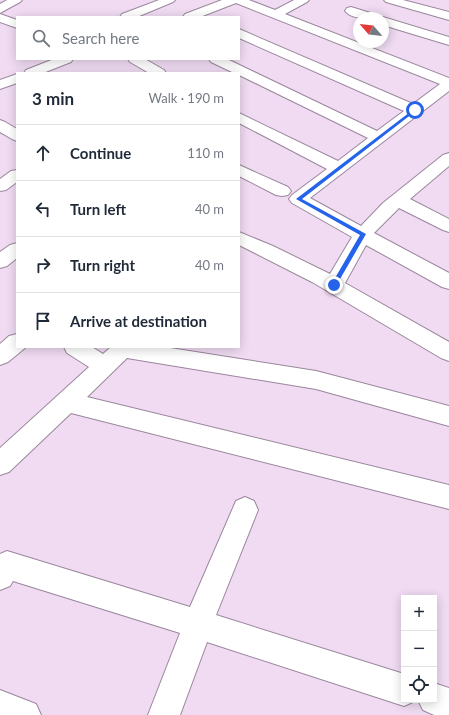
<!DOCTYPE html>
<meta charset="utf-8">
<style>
body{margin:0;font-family:Lato,sans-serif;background:#f2f2f3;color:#1f2937}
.controls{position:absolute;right:12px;bottom:12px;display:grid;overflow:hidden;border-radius:0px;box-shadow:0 2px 10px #0003}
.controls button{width:36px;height:36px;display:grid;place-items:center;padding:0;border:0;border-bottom:1px solid #e0e1e3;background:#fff;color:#1f2937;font:20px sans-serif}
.compass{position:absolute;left:353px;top:12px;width:36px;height:36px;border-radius:50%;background:#fff;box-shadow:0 2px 10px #0003;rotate:298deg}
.stop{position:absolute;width:12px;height:12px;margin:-9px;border:3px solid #2563eb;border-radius:50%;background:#fff}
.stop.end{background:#2563eb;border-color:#fff;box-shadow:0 1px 4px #0008}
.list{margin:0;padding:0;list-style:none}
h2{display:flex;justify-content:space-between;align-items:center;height:52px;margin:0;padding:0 16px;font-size:17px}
h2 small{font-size:13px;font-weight:400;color:#747a83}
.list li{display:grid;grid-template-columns:26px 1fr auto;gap:12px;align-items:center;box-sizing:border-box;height:56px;padding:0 16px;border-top:1px solid #e0e1e3}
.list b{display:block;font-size:15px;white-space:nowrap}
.list em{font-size:13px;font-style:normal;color:#747a83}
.icon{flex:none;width:22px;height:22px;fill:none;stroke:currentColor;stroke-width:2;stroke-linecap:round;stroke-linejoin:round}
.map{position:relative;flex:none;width:449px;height:715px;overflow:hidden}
.search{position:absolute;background:#fff;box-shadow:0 2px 10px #0003;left:16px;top:16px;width:224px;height:44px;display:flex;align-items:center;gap:10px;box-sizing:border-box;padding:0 14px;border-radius:0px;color:#747a83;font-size:15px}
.panel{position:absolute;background:#fff;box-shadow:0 2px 10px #0003;left:16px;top:72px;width:224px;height:276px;border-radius:0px}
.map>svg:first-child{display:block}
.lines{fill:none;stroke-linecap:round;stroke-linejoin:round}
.minor-casing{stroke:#9a879c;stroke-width:2}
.minor{fill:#fff;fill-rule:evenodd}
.route{fill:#2563eb}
</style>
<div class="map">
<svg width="449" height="715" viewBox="0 0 449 715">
<rect width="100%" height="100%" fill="#f0dbf2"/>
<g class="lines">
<g class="minor-casing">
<g id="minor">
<path d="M 7,0 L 22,0 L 20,2 L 0,13 L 0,4 Z"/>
<path d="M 159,0 L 175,0 L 173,2 L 137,17 L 120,17 L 122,14 Z"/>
<path d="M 222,0 L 249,0 L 275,10 L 294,0 L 309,0 L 307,2 L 285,14 L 449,78 L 449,91 L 310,198 L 361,226 L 383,203 L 443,155 L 449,153 L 449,166 L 410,199 L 449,219 L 449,232 L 443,230 L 399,208 L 374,233 L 449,273 L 449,289 L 442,287 L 366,245 L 345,283 L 449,342 L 449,361 L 441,358 L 312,282 L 239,245 L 239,232 L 273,246 L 330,274 L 352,237 L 292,203 L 289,199 L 292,195 L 327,169 L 239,123 L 239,113 L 338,161 L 368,138 L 239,75 L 239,73 L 234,73 L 211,62 L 209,59 L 227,59 L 377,131 L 404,111 L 239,38 L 239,29 L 413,104 L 440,84 L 236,3 L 200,17 L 183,17 L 185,14 Z"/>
<path d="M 384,0 L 403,0 L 449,12 L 449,20 L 386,2 Z"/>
<path d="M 351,7 L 377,15 L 379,18 C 369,18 352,20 345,11 L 347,8 Z"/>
<path d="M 0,14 L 17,20 L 17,28 L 0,22 Z"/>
<path d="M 383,17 L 449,37 L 449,45 L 383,25 L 383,18 L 380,18 Z"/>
<path d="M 54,59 L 73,59 L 71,62 L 43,73 L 24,73 L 26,70 Z"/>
<path d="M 128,59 L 145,59 L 164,70 L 166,73 L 149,73 L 130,62 Z"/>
<path d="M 17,74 L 17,83 L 0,89 L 0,80 Z"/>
<path d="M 0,120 L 5,122 L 17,129 L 17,141 L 12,139 L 0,132 Z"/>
<path d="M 239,165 L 288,187 L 291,191 L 288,195 L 282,196 L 276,195 L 239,176 Z"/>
<path d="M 17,170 L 17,182 L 6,190 L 0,191 L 0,179 L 11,171 Z"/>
<path d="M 17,243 L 17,258 L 7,266 L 0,268 L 0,252 L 10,245 Z"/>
<path d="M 17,334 L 17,347 L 25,348 L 8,362 L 0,365 L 0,344 L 9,336 Z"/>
<path d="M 64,347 L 92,347 L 103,354 L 111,347 L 164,347 L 316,371 L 449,406 L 449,426 L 316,389 L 127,358 L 87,397 L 449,485 L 449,509 L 71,413 L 9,472 L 0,475 L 0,448 L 89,367 L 67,353 Z"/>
<path d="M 245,497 L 254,501 L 258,510 L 216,615 L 404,674 L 404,700 L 416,700 L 415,701 L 404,706 L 207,642 L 180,715 L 148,715 L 180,633 L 13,581 L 10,586 L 0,590 L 0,554 L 7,551 L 190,607 L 236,501 Z"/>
<path d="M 434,683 L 449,688 L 449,715 L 434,715 L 423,710 L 418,700 L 434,700 Z"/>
<path d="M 0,690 L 36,704 L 41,715 L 0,715 Z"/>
</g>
</g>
<use href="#minor" class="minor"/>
</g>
<path class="route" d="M 414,109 L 417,110 L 302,199 L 366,234 L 336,286 L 332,286 L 331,285 L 360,235 L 296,199 Z"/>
</svg>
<div class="controls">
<button>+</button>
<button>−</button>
<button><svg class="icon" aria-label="locate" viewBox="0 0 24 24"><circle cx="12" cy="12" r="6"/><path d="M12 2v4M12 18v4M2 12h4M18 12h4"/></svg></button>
</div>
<svg class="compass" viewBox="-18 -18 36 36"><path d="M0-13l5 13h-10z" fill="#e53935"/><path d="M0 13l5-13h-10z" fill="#747a83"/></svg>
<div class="stop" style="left:415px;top:110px"></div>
<div class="stop end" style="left:334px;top:285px"></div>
<div class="search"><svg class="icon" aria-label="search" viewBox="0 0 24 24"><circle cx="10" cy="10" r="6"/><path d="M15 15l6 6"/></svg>Search here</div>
<section class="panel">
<h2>3 min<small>Walk · 190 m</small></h2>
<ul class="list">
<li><svg class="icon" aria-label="ahead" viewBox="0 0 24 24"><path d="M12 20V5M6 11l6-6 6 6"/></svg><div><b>Continue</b></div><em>110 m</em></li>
<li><svg class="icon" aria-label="left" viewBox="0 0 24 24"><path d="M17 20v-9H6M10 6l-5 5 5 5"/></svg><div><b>Turn left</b></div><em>40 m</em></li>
<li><svg class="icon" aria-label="right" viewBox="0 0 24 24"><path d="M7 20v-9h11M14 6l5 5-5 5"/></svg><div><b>Turn right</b></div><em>40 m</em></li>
<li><svg class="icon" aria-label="arrive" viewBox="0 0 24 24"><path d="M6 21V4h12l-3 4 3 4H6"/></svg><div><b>Arrive at destination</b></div></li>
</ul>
</section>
</div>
